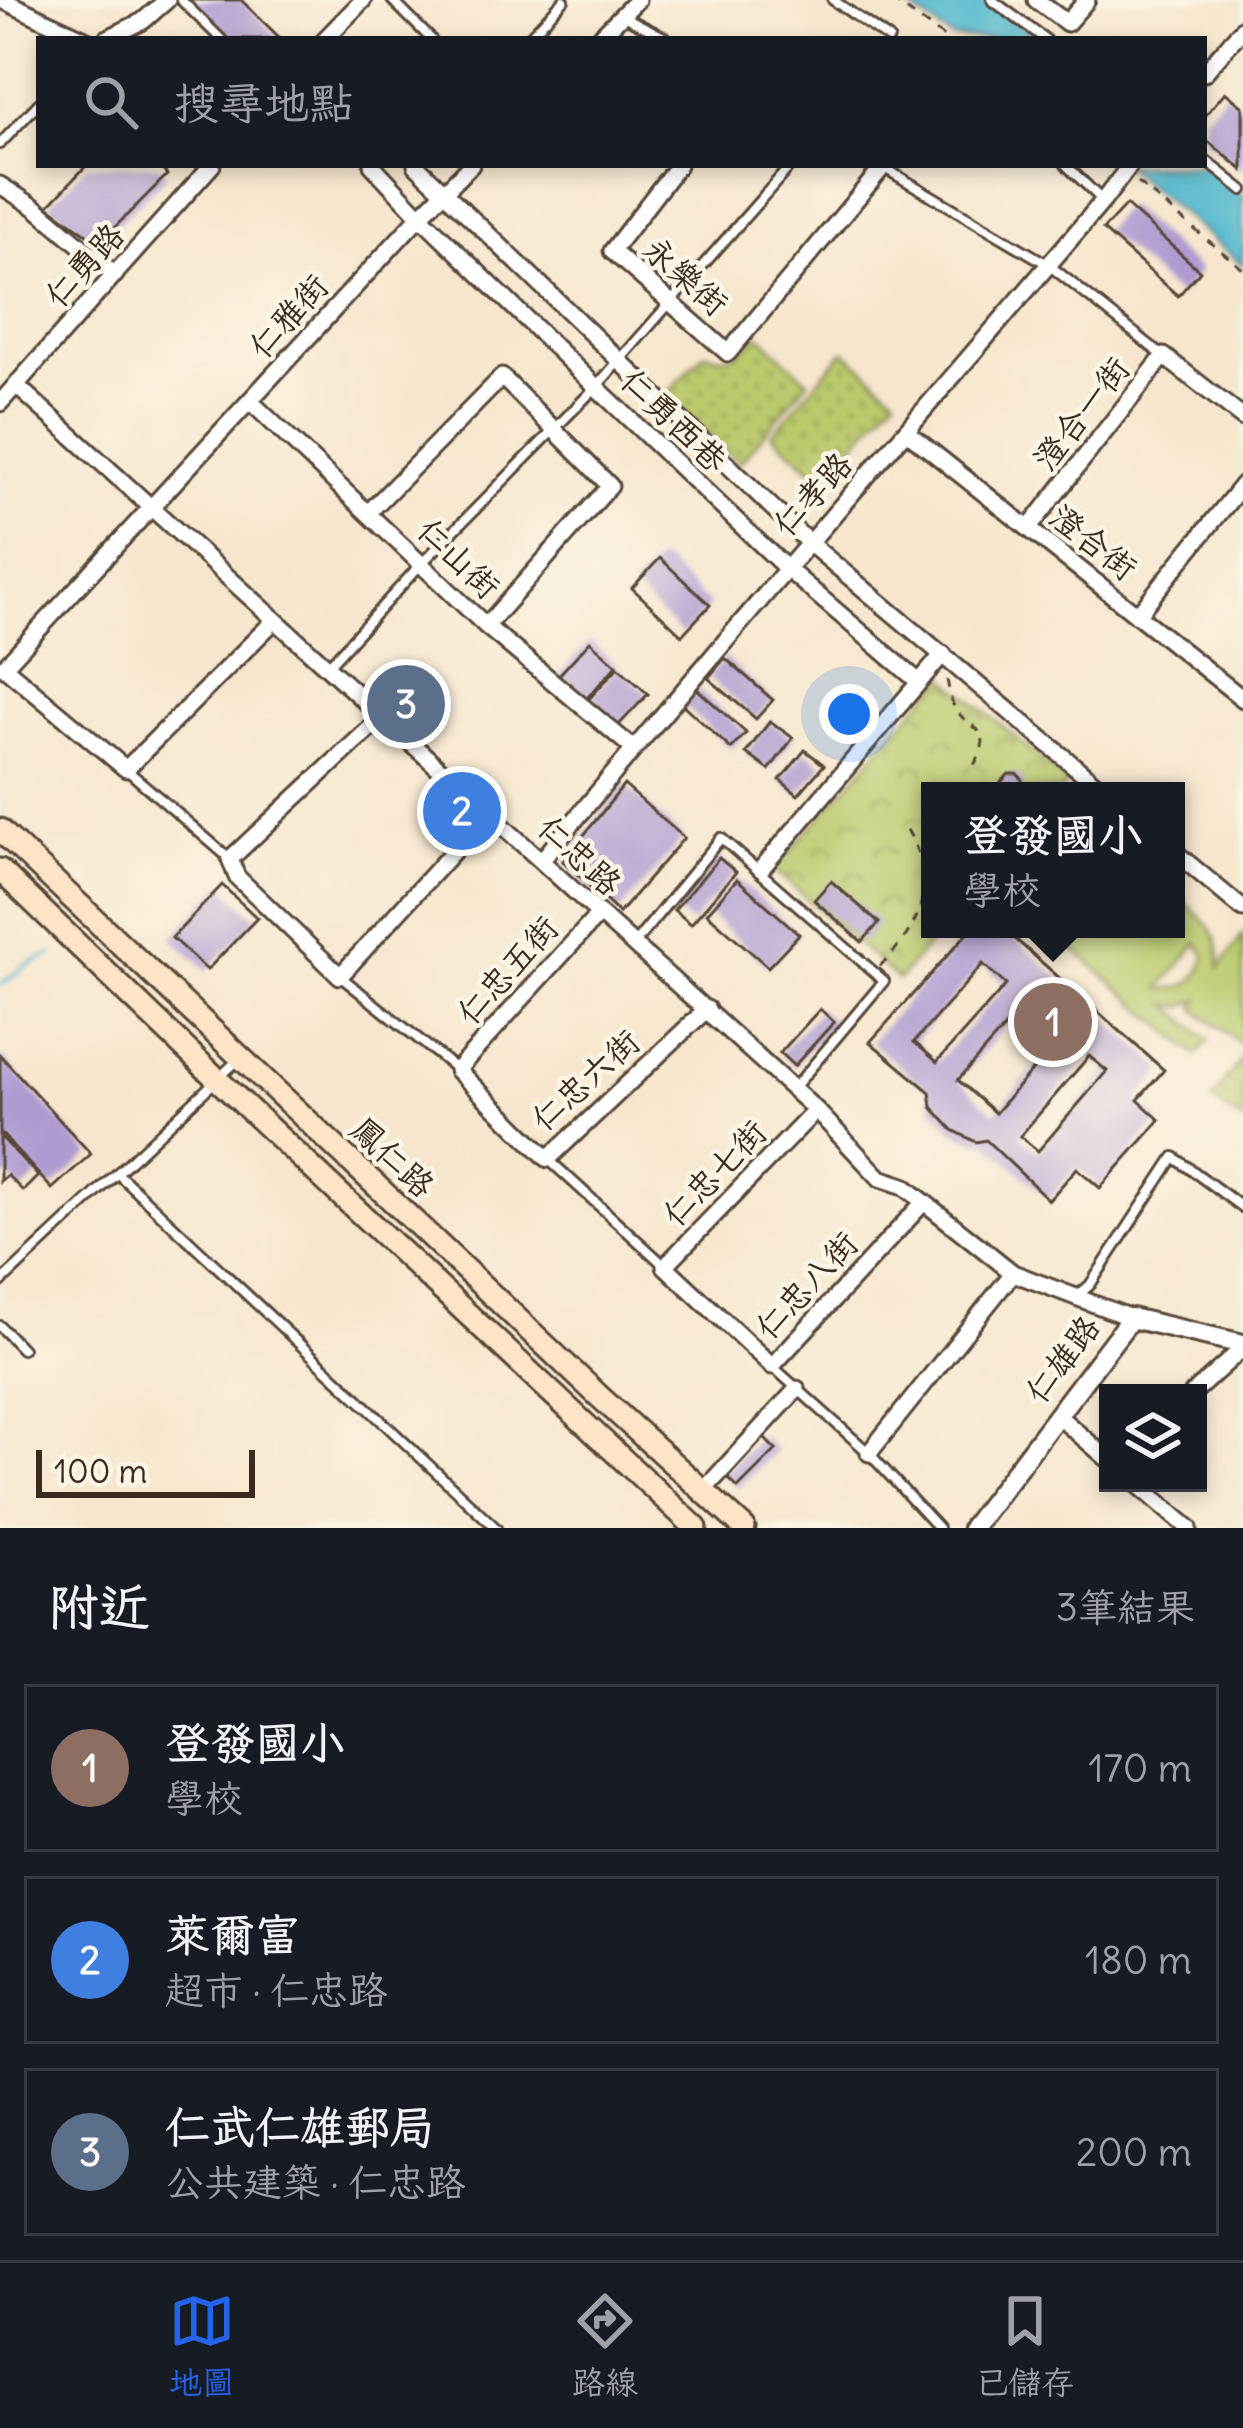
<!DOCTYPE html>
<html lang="zh-TW">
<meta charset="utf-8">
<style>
body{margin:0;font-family:Delius,"LXGW WenKai TC",sans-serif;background:#242831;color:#f1f3f6}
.controls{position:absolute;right:36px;bottom:36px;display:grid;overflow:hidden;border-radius:0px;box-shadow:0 6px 18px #0003}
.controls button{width:108px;height:108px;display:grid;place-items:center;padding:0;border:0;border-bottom:3px solid #363941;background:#171b24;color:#f1f3f6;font:60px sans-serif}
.scale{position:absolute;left:36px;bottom:30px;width:219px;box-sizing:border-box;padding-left:12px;border:6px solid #3b2a1e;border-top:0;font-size:33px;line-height:42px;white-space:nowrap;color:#3b2a1e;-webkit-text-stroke:9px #fcf5e5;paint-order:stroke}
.you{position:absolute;left:849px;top:714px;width:42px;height:42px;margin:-30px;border:9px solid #fff;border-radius:50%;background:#1a73e8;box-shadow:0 0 0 18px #1a73e833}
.badge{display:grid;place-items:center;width:78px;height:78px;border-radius:50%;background:#2563eb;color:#fff;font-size:39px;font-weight:700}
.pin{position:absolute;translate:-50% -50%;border:6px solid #fff;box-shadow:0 3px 12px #0006}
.popup{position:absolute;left:921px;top:782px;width:264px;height:156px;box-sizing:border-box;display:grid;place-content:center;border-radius:0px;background:#171b24;filter:drop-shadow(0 3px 9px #0005);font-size:39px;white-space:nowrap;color:#9ea1a6}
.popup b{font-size:45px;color:#f1f3f6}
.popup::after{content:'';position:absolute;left:50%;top:100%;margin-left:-24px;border:24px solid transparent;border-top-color:#171b24}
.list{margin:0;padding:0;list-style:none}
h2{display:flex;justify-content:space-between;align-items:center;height:156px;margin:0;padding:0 48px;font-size:51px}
h2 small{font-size:39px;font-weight:400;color:#9ea1a6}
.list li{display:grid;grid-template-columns:78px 1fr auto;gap:36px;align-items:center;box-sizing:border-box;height:168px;margin:0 24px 24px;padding:0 24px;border:3px solid #363941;border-radius:0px}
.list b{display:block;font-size:45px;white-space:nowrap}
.list p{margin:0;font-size:39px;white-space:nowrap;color:#9ea1a6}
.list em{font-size:39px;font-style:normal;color:#9ea1a6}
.icon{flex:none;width:66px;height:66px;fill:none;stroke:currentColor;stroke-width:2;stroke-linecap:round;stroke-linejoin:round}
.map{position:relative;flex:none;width:1243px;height:1528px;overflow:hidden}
.search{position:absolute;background:#171b24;box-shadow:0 6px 18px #0003;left:36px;right:36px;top:36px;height:132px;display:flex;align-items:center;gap:30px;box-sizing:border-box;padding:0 42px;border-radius:0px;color:#9ea1a6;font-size:45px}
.sheet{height:732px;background:#171b24}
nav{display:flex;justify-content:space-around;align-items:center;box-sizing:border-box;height:168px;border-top:3px solid #363941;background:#171b24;font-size:33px;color:#9ea1a6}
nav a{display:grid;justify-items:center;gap:6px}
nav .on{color:#2563eb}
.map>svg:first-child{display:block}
.grass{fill:url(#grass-dots);stroke:#7a7a46;stroke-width:3}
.park{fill:url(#park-crowns);stroke:#7a7a46;stroke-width:3}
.pitch{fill:#baca6d;stroke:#7a7a46;stroke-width:3;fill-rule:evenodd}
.water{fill:#50b7ce;stroke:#467076;stroke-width:3}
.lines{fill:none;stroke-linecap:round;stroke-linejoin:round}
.stream{stroke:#50b7ce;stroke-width:4.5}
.building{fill:#af9bd1;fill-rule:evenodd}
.service-casing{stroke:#574638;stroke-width:14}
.minor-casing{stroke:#574638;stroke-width:21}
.tertiary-casing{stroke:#574638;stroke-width:24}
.secondary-casing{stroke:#574638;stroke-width:27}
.path{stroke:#574638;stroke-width:3;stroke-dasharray:9 9;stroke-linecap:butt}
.service{stroke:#fff;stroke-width:8}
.minor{stroke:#fff;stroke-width:15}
.tertiary{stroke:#fff;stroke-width:18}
.secondary{stroke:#fee4c6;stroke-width:21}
.labels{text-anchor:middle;stroke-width:9;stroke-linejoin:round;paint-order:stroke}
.street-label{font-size:33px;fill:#3b2a1e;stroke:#fcf5e5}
</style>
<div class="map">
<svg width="1243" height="1528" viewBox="0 0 1243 1528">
<defs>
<pattern id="grass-dots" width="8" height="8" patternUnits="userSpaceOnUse" patternTransform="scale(3)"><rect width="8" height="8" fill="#baca6d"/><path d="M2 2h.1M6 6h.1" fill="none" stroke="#98a459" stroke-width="1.8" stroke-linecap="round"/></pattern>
<pattern id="park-crowns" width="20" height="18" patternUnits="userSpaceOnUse" patternTransform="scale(3)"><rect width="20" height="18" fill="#baca6d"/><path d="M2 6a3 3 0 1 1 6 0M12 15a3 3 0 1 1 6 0" fill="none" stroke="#98a459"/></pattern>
</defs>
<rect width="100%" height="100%" fill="#fcf5e5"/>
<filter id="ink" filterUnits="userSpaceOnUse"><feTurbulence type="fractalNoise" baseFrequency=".00833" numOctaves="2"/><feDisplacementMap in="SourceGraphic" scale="24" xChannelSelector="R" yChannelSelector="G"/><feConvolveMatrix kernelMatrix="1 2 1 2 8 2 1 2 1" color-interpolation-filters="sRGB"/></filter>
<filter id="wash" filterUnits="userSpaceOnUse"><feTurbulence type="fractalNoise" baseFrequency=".004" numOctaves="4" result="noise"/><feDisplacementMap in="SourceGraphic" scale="48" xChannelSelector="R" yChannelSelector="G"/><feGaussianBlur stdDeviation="2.7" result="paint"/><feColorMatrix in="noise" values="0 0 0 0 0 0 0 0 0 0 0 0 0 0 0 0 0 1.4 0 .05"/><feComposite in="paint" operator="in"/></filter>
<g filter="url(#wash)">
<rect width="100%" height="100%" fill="#f6e6cd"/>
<g class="grass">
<path d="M 759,335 L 808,381 L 739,463 L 666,395 L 705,353 C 735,361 737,354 759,335 Z"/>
<path d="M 844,351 L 896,396 L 824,479 L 772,434 Z"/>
</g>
<g class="park">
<path d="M 944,676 L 1068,783 L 1061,791 L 930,791 L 930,929 L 941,929 L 898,980 L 774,869 Z"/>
<path d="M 1243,1057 L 1243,1122 L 1212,1099 Z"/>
</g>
<path class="pitch" d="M 1176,895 C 1201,916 1225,934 1219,969 L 1243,935 L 1243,1046 L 1195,1008 L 1200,999 L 1183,1007 L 1169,1005 L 1209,1041 L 1197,1055 L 1050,929 L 1176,929 ZM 1198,943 L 1206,957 C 1199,982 1185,991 1160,988 Z"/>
<g class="water">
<path d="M 899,0 L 986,0 L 1041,39 L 953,39 Z"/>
<path d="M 1204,162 L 1243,195 L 1243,265 L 1122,165 L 1204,165 Z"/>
</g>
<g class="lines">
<path class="stream" d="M 0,985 L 27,965 L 51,954"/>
</g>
<g id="blocks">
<g class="building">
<path d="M 188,0 L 241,0 L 281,39 L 228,39 Z"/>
<path d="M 1225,92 L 1243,107 L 1243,170 L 1204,138 L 1204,117 Z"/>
<path d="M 87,165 L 158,165 L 167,175 L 99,243 L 48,206 Z"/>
<path d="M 1126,205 L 1200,271 L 1178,296 L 1103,230 Z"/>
<path d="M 660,558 L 710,605 L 682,635 L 632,588 Z"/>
<path d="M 590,641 L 617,665 L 586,699 L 559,675 Z"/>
<path d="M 725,658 L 773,700 L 756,719 L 708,678 Z"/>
<path d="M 618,667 L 648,694 L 616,728 L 587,701 Z"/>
<path d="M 696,688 L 746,733 L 731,749 L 682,704 Z"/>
<path d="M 770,721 L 793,738 L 769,770 L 746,753 Z"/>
<path d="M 805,750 L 824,765 L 798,795 L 780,780 Z"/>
<path d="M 1009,774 L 1017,774 L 1022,779 L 1023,791 L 1003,791 L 1001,782 Z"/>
<path d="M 624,785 L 684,838 L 619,913 L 563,861 Z"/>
<path d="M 719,858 L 736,872 L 691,924 L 674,910 Z"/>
<path d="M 737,879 L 799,934 L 768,967 L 707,913 Z"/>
<path d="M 831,881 L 879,923 L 862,942 L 814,900 Z"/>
<path d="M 222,885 L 257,918 L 207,970 L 172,938 Z"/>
<path d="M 971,929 L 1004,929 L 1164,1070 L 1138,1100 L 1160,1120 L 1100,1188 L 1077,1168 L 1049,1200 L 986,1140 L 976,1142 L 953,1130 L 932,1107 L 930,1092 L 870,1042 ZM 983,964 L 1006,985 L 937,1062 L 914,1042 ZM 1027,1002 L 1064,1034 L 995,1113 L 958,1080 ZM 1089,1056 L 1107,1071 L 1038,1151 L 1020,1136 Z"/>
<path d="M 820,1009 L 834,1022 L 794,1066 L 780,1053 Z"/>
<path d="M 0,1055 L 91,1154 L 52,1189 L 0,1132 Z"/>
<path d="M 0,1136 L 38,1176 L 23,1191 L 7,1175 L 0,1181 Z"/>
<path d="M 761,1435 L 776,1450 L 738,1488 L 723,1473 Z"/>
</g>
</g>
</g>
<g filter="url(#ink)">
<use href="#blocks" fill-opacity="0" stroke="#574638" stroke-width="3"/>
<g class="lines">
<g class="service-casing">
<g id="service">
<path d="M 181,0 L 221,39"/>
<path d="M 392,0 L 431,39"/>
<path d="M 833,0 L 889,39"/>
<path d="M 992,0 L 1045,39"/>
<path d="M 623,16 L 668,39"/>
<path d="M 527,39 L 564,0"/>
<path d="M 0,144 L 39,103"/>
<path d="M 1204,159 L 1243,190"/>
<path d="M 1066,165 L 1103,201"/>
<path d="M 881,166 L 1049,265 L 1162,355"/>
<path d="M 328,666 L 421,564 L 596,387 L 791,165"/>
<path d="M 127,770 L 229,858"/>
<path d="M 634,944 L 721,838 L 884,981 L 794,1088"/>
<path d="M 341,977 L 456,1069"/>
<path d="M 548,1159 L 664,1265"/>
<path d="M 118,1174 L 496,1528"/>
<path d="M 0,1283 L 239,1059"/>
<path d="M 1076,1297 L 1090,1285 L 1174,1157 L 1243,1208"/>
<path d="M 0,1326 L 22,1349"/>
<path d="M 772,1366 L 869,1453 L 938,1528"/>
</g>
</g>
<g class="minor-casing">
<g id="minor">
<path d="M 2,0 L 85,39"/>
<path d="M 1036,0 L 1067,23 L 1087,0"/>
<path d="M 106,39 L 143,21 L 167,0"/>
<path d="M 325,39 L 363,0"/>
<path d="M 598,39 L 637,0"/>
<path d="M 1204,73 L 1243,28"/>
<path d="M 372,165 L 420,216 L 596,387 L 786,568 L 919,682"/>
<path d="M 416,165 L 808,542 L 1104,791"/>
<path d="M 678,165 L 612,251 L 728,353 L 883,167"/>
<path d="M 0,185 L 36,208 L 115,275"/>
<path d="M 17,386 L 816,1110 L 880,1178 L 904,1186 L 1013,1273 L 1131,1318"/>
<path d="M 250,401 L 486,626 L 634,749"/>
<path d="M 0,403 L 212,165"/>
<path d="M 907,432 L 1243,699"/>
<path d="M 368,513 L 502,377 L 610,486 L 486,626"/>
<path d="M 1029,528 L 1164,356 L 1243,418"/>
<path d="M 1137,615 L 1243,484"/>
<path d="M 274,621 L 126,769 L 4,667 L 420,216 L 471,165"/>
<path d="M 382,717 L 230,859 L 237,877 L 340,976 L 489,812"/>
<path d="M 1176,853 L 1243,909"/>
<path d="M 542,860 C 725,637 916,421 1103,201 L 1130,165"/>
<path d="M 761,869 L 943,654"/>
<path d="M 599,914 L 457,1070 L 548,1159 L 707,1009"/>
<path d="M 816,1110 L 665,1266 L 772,1366 L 923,1203"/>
<path d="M 1193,1393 L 1243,1348"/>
<path d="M 1058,1416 L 1108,1459"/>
<path d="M 869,1453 L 1013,1273"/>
<path d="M 1136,1483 L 1189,1528"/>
<path d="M 703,1491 L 797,1389"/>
</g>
</g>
<g class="tertiary-casing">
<path id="tertiary" d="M 972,1528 L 1131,1318 L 1243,1344"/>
</g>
<g class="secondary-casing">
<g id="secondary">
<path d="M 0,830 L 601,1398 L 744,1528"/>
<path d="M 0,870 L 219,1081 L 696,1528"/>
</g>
</g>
<g class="path">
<path d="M 892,0 L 947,39"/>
<path d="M 1138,183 L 1243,269"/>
<path d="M 947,680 C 949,688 950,701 955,708 C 970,733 997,725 974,765"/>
<path d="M 880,966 C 925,922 938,882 905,826"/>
</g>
<use href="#service" class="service"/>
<use href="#minor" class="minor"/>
<use href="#tertiary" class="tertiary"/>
<use href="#secondary" class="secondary"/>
</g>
</g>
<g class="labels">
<g class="street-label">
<text transform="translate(84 265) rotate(-48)" y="12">仁勇路</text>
<text transform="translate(686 276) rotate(41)" y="12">永樂街</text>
<text transform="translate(288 316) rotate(-48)" y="12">仁雅街</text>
<text transform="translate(1081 413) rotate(-52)" y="12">澄合一街</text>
<text transform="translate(674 420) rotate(44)" y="12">仁勇西巷</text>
<text transform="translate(812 494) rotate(-48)" y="12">仁孝路</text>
<text transform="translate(1094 542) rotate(38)" y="12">澄合街</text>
<text transform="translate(459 558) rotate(44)" y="12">仁山街</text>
<text transform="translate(580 855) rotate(43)" y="12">仁忠路</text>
<text transform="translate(507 970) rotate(-48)" y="12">仁忠五街</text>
<text transform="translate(585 1080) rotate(-42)" y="12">仁忠六街</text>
<text transform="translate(393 1157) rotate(43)" y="12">鳳仁路</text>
<text transform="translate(714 1173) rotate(-46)" y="12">仁忠七街</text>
<text transform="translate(806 1285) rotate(-47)" y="12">仁忠八街</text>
<text transform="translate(1062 1359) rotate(-53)" y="12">仁雄路</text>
</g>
</g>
</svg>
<div class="controls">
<button><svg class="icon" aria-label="layers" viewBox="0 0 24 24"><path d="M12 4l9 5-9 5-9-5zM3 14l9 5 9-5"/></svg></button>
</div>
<div class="scale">100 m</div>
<div class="you"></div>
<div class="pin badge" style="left:1053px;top:1022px;background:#8d6e63">1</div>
<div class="popup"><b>登發國小</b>學校</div>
<div class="pin badge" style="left:462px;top:811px;background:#3f7fe0">2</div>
<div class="pin badge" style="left:406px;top:704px;background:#5c6f8a">3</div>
<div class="search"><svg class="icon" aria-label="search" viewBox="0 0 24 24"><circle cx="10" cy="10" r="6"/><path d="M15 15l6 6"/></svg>搜尋地點</div>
</div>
<section class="sheet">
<h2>附近<small>3筆結果</small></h2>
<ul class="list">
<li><span class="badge" style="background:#8d6e63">1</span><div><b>登發國小</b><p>學校</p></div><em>170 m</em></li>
<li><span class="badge" style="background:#3f7fe0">2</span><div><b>萊爾富</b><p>超市 · 仁忠路</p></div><em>180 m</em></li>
<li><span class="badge" style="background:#5c6f8a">3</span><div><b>仁武仁雄郵局</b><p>公共建築 · 仁忠路</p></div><em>200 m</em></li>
</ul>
</section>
<nav>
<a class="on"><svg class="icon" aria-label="map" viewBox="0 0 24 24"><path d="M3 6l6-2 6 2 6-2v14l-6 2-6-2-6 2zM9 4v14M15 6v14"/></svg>地圖</a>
<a><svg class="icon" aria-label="directions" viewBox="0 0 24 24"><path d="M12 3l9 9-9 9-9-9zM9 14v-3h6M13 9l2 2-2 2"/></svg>路線</a>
<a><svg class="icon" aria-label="saved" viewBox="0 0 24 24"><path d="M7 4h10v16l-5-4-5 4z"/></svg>已儲存</a>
</nav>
